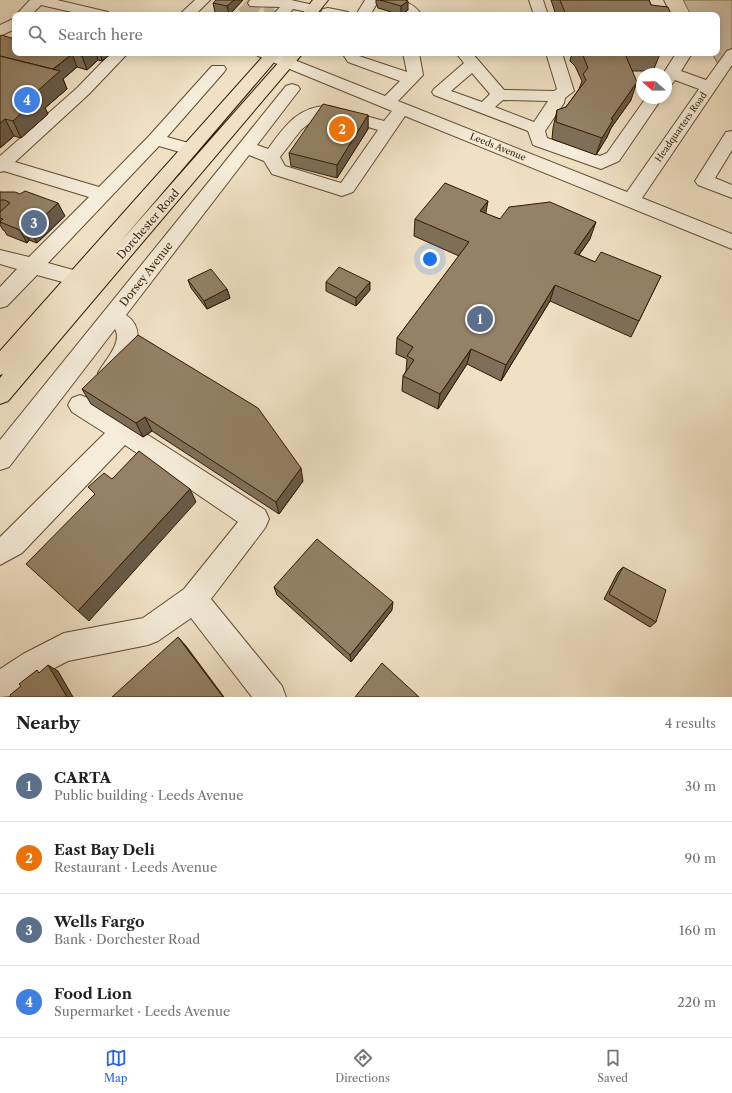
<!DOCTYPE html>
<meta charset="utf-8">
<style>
body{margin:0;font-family:"Libre Caslon Text",serif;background:#f2f2f2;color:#202124}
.compass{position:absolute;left:636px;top:68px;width:36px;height:36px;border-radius:50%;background:#fff;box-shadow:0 2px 10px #0003;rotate:290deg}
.you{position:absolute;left:430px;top:259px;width:14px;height:14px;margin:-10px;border:3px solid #fff;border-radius:50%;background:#1a73e8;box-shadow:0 0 0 6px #1a73e833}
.badge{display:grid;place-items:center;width:26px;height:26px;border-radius:50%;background:#2563eb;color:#fff;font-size:13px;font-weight:700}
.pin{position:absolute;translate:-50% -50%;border:2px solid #fff;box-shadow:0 1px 4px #0006}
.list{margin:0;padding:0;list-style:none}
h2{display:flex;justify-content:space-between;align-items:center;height:52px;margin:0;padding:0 16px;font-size:17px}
h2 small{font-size:13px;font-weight:400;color:#757577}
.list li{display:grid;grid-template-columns:26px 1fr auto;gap:12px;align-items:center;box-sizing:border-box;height:72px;padding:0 16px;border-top:1px solid #e0e0e0}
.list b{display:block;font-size:15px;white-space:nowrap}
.list p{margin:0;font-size:13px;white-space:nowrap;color:#757577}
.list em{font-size:13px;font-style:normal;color:#757577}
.icon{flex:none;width:22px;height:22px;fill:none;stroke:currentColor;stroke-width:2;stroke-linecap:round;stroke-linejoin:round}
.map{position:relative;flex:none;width:732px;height:697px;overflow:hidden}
.search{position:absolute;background:#fff;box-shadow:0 2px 10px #0003;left:12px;right:12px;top:12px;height:44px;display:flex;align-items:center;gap:10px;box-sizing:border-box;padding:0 14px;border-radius:8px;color:#757577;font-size:15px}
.sheet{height:340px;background:#fff}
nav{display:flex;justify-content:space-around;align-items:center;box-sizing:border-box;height:56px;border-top:1px solid #e0e0e0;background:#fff;font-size:11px;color:#757577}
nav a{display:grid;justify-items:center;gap:2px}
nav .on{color:#2563eb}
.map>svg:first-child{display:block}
.green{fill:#cfbfa4;stroke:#806c52}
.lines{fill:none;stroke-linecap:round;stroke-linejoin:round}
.minor-tunnel{stroke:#cab99e;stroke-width:16;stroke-dasharray:16 8;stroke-linecap:butt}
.minor-casing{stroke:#604b31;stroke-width:2}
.major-casing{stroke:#301900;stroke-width:2}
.minor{fill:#f5ecd9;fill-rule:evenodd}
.major{fill:#f0e1c5;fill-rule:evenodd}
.wall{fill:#7f6f58;stroke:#301900}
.shaded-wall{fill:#685a47;stroke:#301900}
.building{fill:#948166;stroke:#301900}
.labels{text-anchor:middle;stroke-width:3.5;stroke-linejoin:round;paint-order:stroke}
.far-street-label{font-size:9px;fill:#301900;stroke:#f5ecd9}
.street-label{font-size:11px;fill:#301900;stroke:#f5ecd9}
</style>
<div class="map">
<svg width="732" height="697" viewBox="0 0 732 697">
<rect width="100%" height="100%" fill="#f0e1c5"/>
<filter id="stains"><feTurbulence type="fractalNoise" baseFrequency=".005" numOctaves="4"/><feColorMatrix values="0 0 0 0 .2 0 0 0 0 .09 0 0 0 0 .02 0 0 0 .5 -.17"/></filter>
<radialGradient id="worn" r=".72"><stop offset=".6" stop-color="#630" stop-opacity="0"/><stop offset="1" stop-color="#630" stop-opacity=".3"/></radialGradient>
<path class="green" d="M 683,0 L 732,0 L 732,54 L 721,70 L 712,53 L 717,53 L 717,15 L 691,15 Z"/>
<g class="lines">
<g class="minor-tunnel">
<path d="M 244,15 L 255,3"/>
<path d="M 269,15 L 274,9"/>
</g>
<g class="minor-casing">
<g id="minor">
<path d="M 30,0 L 57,0 L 108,12 L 110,15 L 85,15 L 41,5 L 31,15 L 16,15 Z"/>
<path d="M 195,0 L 210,0 L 195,15 L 179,15 Z"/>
<path d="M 250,0 L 291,0 L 318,6 L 320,9 L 318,12 L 313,13 L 293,9 L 288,15 L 273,15 L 280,7 L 250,6 L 248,3 Z"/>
<path d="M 365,0 L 379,0 L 370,15 L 356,15 Z"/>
<path d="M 382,0 C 401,0 411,0 422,15 L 408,15 L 405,11 L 384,3 Z"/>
<path d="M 529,0 L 543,0 L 548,15 L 534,15 Z"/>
<path d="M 649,0 L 663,0 L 670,15 L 656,15 Z"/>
<path d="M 328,8 L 348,12 L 350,15 L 323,15 L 321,12 L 323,9 Z"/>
<path d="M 15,18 L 15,29 L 0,36 L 0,25 Z"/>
<path d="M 732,49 L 732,65 L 642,198 L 732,234 L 732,249 L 405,116 L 353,192 L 342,196 L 272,174 L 264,161 L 249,155 L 126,315 C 151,332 130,362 117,380 L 109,382 L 101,380 L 98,373 C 104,361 123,343 115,329 L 9,467 L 0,470 L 0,440 L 286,86 L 292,84 L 298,86 L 300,89 L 257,145 L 268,149 C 284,127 299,105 329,106 L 384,121 L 392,111 L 258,56 L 255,53 L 277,53 L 385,96 L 400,81 L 348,62 L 342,53 L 358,53 L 359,56 L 407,72 L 403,53 L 419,53 L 423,75 L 398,101 L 627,192 L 699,89 L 675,80 L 672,84 L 666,86 L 666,74 L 663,74 L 675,55 L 674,53 L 690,53 L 691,55 L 681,71 L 706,80 L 727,51 ZM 318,116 L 339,118 L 378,130 L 341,183 L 285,166 L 280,157 L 301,130 Z"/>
<path d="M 111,53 L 128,53 L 89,94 L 15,162 L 99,187 L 149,136 L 212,66 L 224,66 L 226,69 L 224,72 L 167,137 L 196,145 L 199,149 L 196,153 L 190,155 L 159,146 L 48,263 L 84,273 L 87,278 L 84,283 L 77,286 L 37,275 L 7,306 L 0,308 L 0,287 L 17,269 L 0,264 L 0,250 L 29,257 L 89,197 L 4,171 L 0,172 L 0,156 L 77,88 Z"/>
<path d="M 456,53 L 472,53 L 504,90 L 554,91 L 557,89 L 546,53 L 562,53 L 574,91 L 565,98 L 564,103 L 545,131 L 547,138 L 600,156 L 607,153 L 646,98 L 662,98 L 619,161 L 601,169 L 533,145 L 528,131 L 434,95 L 432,92 L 434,89 L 464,63 ZM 472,73 L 490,94 L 482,102 L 451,91 ZM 503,100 L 548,101 L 534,122 L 495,107 Z"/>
<path d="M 732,131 L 732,150 L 715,178 L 732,185 L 732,198 L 698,185 L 695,181 L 726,132 Z"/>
<path d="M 80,395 L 88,398 L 131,424 L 265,510 L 269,519 L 265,528 L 211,599 L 282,686 L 286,697 L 252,697 L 191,618 L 158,641 L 148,645 L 68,661 L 43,674 L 10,696 L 0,697 L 0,669 L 23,654 L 64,633 L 143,618 L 184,589 L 238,522 L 125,445 L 22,553 L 0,565 L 0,537 L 105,433 L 72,412 L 68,405 L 72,398 Z"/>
</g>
</g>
<g class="major-casing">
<g id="major">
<path d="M 313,0 L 328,0 L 316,15 L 301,15 Z"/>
<path d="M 266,53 L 282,53 L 121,241 L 287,53 L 303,53 L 8,401 L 0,404 L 0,378 L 3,374 L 0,375 L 0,351 Z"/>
</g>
</g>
<use href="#minor" class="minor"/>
<use href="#major" class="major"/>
</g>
<g class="wall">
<path d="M 243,0 L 229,15 L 215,12 L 213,3 Z"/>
<path d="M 376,0 L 405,0 L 408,10 L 401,15 L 378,8 L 376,3 Z"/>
<path d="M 551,0 L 649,0 L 651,5 L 671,14 L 670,15 L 556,15 Z"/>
<path d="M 15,53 L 112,53 L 102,61 L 98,60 L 87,70 L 77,67 L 63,79 L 67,89 L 45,108 L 48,114 L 21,138 L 14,136 L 0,148 Z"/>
<rect x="369" y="53" width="7" height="1"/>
<path d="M 570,53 L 659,53 L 660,54 L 653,71 L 632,71 L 631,100 L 611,128 L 607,137 L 596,155 L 552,139 L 553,128 L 557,110 L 566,107 L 579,89 L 582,81 L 575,66 L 570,61 L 572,53 Z"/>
<path d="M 368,115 L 368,129 L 337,178 L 291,166 L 289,153 Z"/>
<path d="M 0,192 L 65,216 L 37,243 L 29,240 L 27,243 L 7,235 L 4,230 L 3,230 L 0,225 Z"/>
<path d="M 486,214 L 500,219 L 590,239 L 579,255 L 595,262 L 661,276 L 631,337 L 550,301 L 501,381 L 467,364 L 438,409 L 402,391 L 403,376 L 406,371 L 407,359 L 396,354 L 397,338 L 459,256 L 414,236 L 415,219 Z"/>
<path d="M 188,280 L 227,289 L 230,298 L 207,309 L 191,288 Z"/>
<path d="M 326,282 L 370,290 L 356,306 L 326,291 Z"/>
<path d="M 82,389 L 303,481 L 279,514 L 152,431 L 143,437 L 91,404 Z"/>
<path d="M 623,567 L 656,622 L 650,627 L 604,599 L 618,572 Z"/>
<path d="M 274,587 L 392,610 L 351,662 L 277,595 Z"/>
</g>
<g class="shaded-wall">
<path d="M 234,0 L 243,0 L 229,15 L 227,6 Z"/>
<path d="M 408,1 L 408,10 L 401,15 L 401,6 Z"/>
<path d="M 86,53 L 96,53 L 98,60 L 87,70 L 82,56 Z"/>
<path d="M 100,53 L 112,53 L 102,61 Z"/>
<path d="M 72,54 L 77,67 L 63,79 L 67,89 L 45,108 L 48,114 L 21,138 L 13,121 L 34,94 L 50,72 Z"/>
<path d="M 637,82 L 631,100 L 611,128 L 607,137 L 596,155 L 602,138 L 611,119 Z"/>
<path d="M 368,115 L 368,129 L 337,178 L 337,165 Z"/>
<path d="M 5,119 L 14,136 L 0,148 L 0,123 Z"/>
<path d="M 488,201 L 485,218 L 480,211 Z"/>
<path d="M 58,203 L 65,216 L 37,243 L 30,230 Z"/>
<path d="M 596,222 L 590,239 L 568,270 L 574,253 Z"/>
<path d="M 22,227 L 29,240 L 27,243 L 20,230 Z"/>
<path d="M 370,282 L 370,290 L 356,306 L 356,298 Z"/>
<path d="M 555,285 L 550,301 L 501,381 L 506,365 Z"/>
<path d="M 227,289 L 230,298 L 207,309 L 204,301 Z"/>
<path d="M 471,349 L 467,364 L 438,409 L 440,394 Z"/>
<path d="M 145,417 L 152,431 L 143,437 L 136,423 Z"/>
<path d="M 301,468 L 303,481 L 279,514 L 276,502 Z"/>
<path d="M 190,489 L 196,502 L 89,621 L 78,611 Z"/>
<path d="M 393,602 L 392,610 L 351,662 L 350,655 Z"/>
<path d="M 178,637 L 186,646 L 224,697 L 223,697 Z"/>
<path d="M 48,665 L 58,671 L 73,697 L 67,697 Z"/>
</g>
<g class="building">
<path d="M 216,0 L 234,0 L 227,6 L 213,3 Z"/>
<path d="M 380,0 L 405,0 L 408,1 L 401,6 Z"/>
<path d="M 560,0 L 649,0 L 651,5 L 668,7 L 671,14 L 658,14 L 659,15 L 566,15 Z"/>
<path d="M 51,13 L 59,15 L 49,15 Z"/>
<path d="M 1,35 L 15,39 L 15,53 L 86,53 L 82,56 L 72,54 L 53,69 L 0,56 L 0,36 Z"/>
<path d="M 582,53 L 659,53 L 660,54 L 625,54 L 637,82 L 611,119 L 613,120 L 602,138 L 556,122 L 557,110 L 566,107 L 586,80 L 583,74 L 588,68 Z"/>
<path d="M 0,56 L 60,71 L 34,94 L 40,96 L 13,121 L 5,119 L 0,123 Z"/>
<path d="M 323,104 L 368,115 L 337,165 L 289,153 Z"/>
<path d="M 445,183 L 488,201 L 480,211 L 500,219 L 509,207 L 550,202 L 596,222 L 574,253 L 595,262 L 601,252 L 661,276 L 639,321 L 555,285 L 506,365 L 471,349 L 440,394 L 403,376 L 414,360 L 407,356 L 413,347 L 397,338 L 469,242 L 415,219 Z"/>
<path d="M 25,191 L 58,203 L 30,230 L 22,227 L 20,230 L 0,222 L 3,219 L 0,218 L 0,212 L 10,203 L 5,200 L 0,200 L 0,192 L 15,192 L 20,194 Z"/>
<path d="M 339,267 L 370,282 L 356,298 L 326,282 Z"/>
<path d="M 211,269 L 227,289 L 204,301 L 188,280 Z"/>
<path d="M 138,335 L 258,408 L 301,468 L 276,502 L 145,417 L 136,423 L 82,389 Z"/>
<path d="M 139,451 L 190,489 L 78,611 L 26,564 L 95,494 L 88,487 L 104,473 L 112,479 Z"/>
<path d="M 317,539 L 393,602 L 350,655 L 274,587 Z"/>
<path d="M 623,567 L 666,590 L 656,622 L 609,594 Z"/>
<path d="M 178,637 L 223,697 L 112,697 Z"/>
<path d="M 382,663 L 419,697 L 355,697 Z"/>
<path d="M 48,665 L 67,697 L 11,697 L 10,695 L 21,686 L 19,684 L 37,670 L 39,673 Z"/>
</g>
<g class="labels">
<g class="far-street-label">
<text transform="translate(681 127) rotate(-55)" y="3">Headquarters Road</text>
<text transform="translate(498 147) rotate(22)" y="3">Leeds Avenue</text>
</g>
<g class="street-label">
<text transform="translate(148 224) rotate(-49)" y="4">Dorchester Road</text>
<text transform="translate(146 274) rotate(-52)" y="4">Dorsey Avenue</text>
</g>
</g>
<rect width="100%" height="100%" filter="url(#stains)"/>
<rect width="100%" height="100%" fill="url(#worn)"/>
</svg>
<svg class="compass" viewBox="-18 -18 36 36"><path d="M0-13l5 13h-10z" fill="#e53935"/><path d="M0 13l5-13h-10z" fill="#757577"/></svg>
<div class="you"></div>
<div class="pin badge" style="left:480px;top:319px;background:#5c6f8a">1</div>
<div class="pin badge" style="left:342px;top:129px;background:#e8710a">2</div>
<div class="pin badge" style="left:34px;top:223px;background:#5c6f8a">3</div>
<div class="pin badge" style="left:27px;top:100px;background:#3f7fe0">4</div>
<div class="search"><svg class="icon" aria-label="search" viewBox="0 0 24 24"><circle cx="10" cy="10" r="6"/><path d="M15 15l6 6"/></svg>Search here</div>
</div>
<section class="sheet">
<h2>Nearby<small>4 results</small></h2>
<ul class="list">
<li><span class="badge" style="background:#5c6f8a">1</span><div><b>CARTA</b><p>Public building · Leeds Avenue</p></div><em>30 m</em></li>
<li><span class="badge" style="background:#e8710a">2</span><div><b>East Bay Deli</b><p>Restaurant · Leeds Avenue</p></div><em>90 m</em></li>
<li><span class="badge" style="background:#5c6f8a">3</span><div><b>Wells Fargo</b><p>Bank · Dorchester Road</p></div><em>160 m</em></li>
<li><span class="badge" style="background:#3f7fe0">4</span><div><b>Food Lion</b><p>Supermarket · Leeds Avenue</p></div><em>220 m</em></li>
</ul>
</section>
<nav>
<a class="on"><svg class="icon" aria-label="map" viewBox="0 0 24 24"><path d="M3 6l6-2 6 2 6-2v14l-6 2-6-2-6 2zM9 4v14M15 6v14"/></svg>Map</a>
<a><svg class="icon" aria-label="directions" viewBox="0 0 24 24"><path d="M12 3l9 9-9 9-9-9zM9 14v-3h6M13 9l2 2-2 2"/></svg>Directions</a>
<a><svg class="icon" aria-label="saved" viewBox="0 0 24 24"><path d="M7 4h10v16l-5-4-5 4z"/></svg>Saved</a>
</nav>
